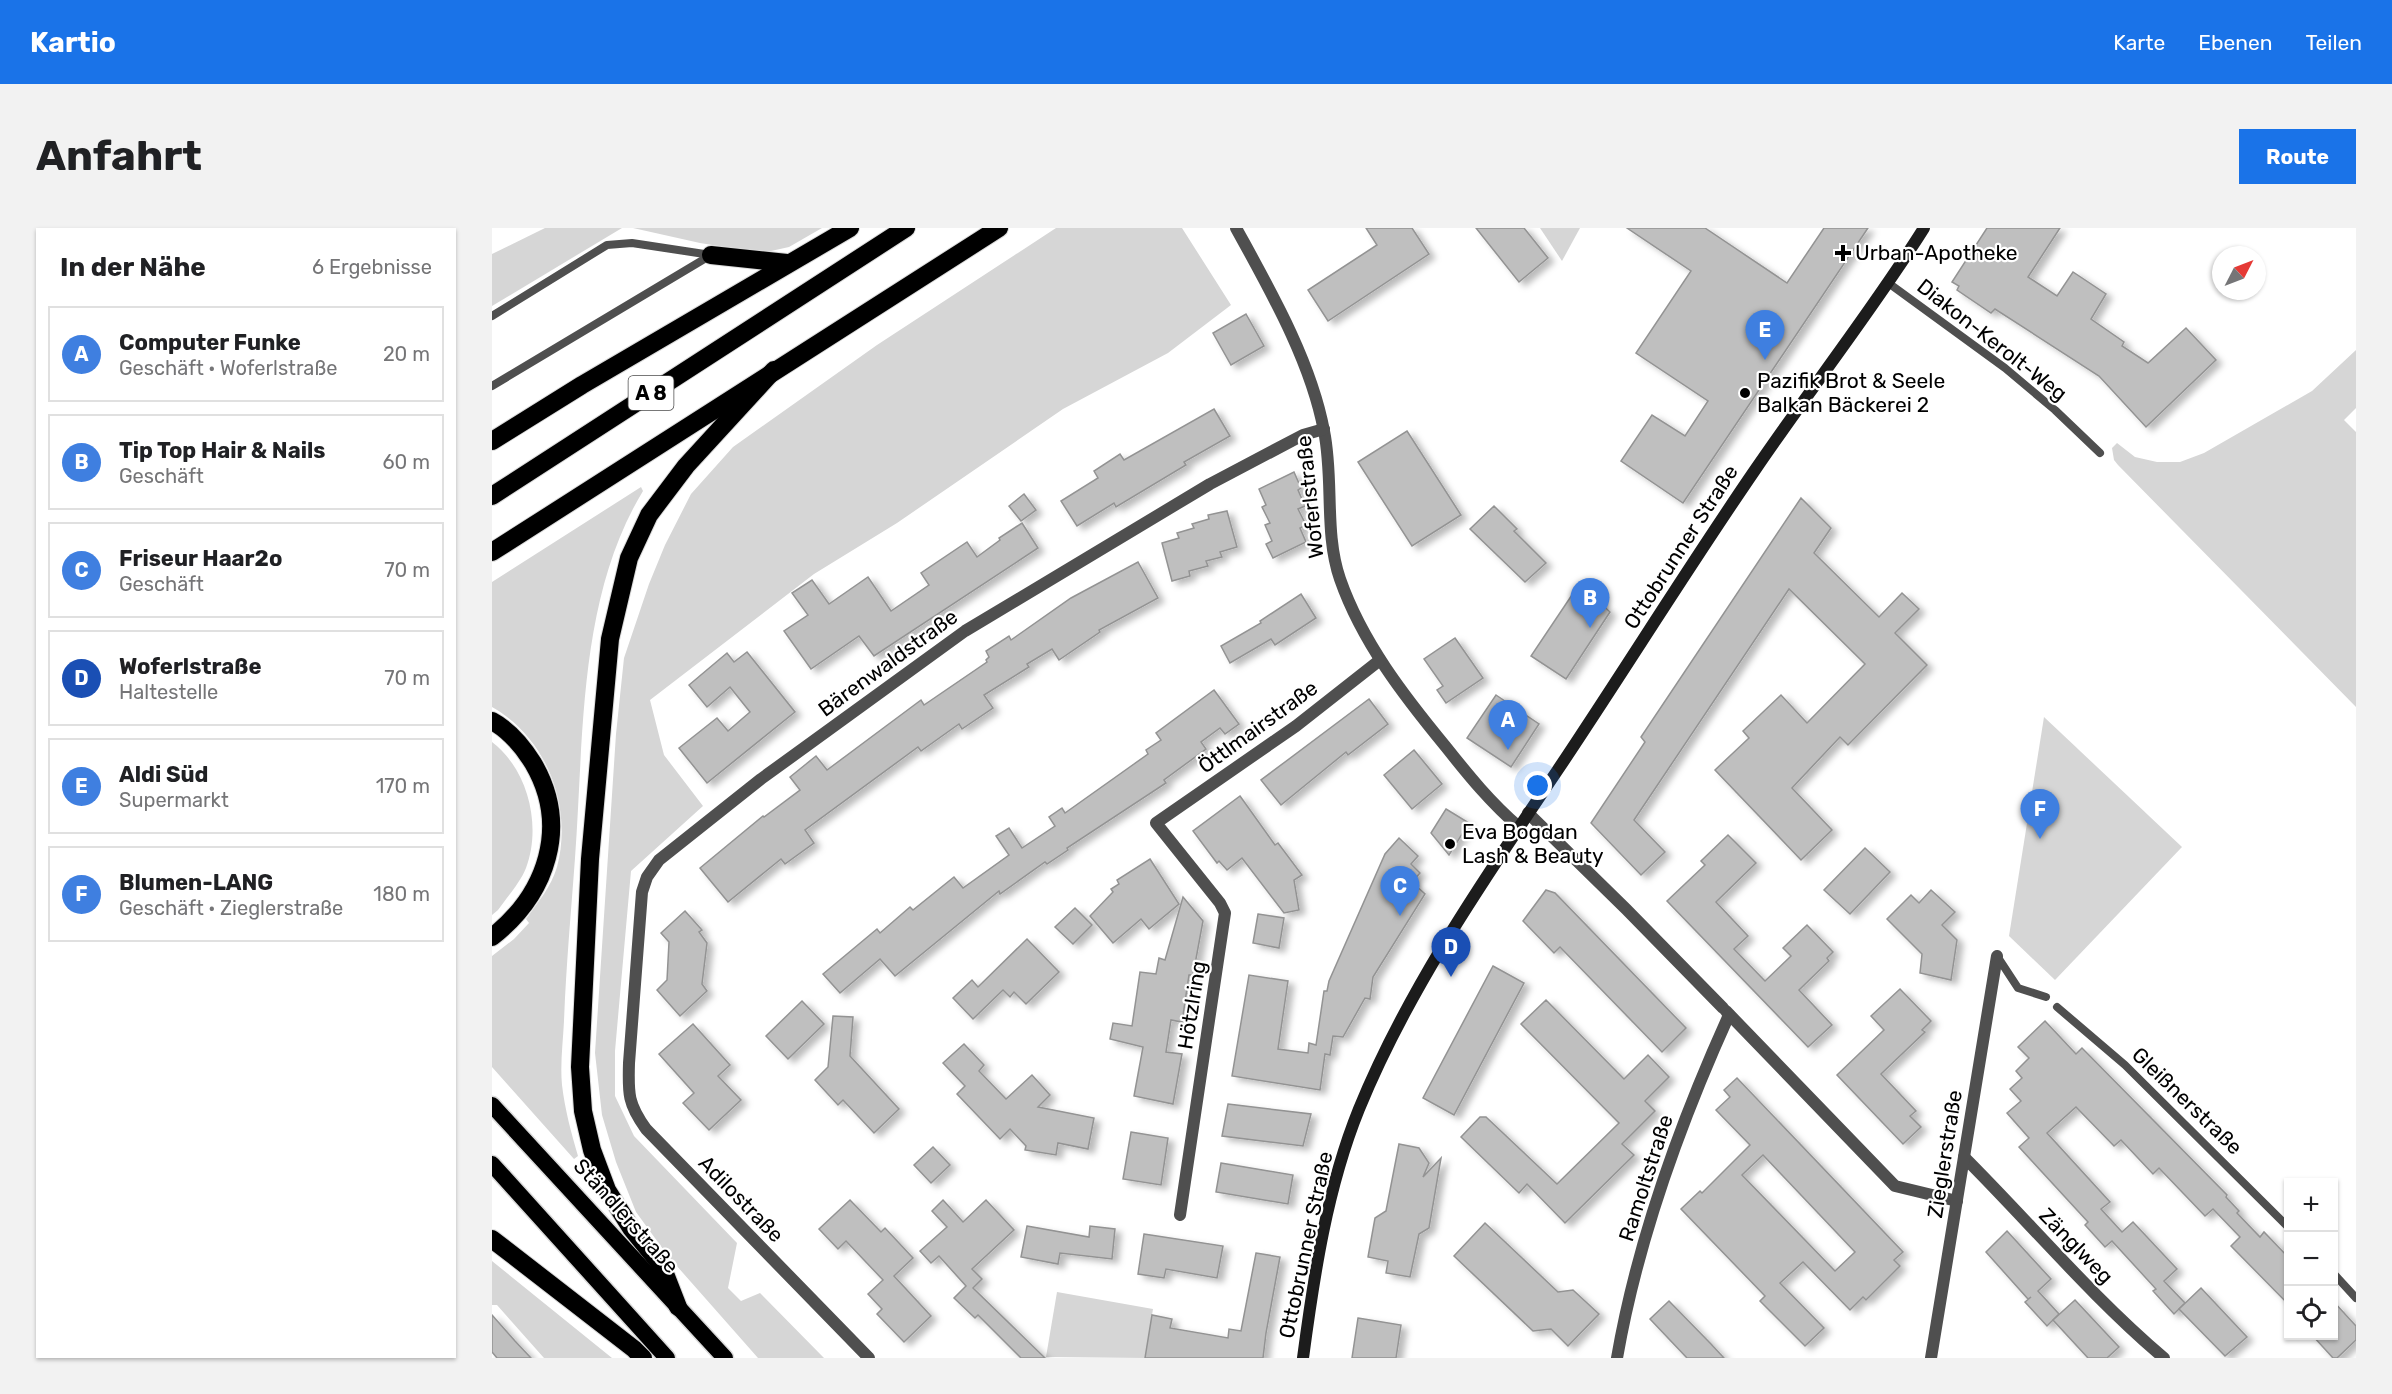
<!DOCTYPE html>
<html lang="de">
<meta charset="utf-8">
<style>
body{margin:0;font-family:Rubik,sans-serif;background:#f2f2f2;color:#202124}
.controls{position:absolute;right:18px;bottom:18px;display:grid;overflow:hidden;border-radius:0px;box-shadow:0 2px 4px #0004}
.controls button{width:54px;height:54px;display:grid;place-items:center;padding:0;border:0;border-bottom:2px solid #e0e0e0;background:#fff;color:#202124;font:30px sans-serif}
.compass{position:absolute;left:1720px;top:18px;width:54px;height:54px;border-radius:50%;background:#fff;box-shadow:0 2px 4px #0004;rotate:48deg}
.you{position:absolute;left:1046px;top:558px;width:21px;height:21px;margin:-15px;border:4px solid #fff;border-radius:50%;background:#1a73e8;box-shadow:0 0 0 9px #1a73e833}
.badge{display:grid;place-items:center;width:39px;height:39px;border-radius:50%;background:#1a73e8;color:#fff;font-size:20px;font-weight:700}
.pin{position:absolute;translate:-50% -50px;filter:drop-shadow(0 2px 3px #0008)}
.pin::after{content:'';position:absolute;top:32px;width:21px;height:18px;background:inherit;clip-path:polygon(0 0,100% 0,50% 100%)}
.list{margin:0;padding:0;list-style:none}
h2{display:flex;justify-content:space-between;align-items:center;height:78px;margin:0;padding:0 24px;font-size:26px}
h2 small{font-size:20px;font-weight:400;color:#757577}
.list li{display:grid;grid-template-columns:39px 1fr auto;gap:18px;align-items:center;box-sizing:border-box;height:96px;margin:0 12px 12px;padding:0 12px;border:2px solid #e0e0e0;border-radius:0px}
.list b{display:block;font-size:22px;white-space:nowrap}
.list p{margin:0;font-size:20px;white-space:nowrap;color:#757577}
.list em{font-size:20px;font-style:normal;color:#757577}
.icon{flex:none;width:33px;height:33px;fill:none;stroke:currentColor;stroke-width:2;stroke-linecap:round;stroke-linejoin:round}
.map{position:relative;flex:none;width:1864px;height:1130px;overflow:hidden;border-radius:0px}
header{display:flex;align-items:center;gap:36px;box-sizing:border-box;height:84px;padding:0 30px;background:#1a73e8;color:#fff}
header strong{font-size:28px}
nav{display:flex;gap:33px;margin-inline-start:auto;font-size:21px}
.intro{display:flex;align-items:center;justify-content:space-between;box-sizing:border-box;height:144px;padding:0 36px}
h1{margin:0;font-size:42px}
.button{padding:15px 27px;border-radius:0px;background:#1a73e8;color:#fff;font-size:21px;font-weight:700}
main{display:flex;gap:36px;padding:0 36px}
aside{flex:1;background:#fff;border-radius:0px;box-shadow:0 2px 4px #0004}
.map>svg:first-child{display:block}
.green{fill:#d6d6d6}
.building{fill:#bfbfbf;stroke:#939393;stroke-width:1.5;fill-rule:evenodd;filter:url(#shadow)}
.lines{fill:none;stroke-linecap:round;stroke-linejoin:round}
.trunk-casing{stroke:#dbdbdb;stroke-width:19}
.motorway-casing{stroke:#dbdbdb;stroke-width:20}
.service{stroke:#4f4f4f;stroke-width:8}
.minor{stroke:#4f4f4f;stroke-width:12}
.secondary{stroke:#1c1c1c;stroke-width:12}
.trunk{stroke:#000;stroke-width:16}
.motorway{stroke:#000;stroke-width:18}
.poi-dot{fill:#000;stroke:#fff;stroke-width:2}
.labels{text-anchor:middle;stroke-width:4.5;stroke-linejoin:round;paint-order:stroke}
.shield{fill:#fff;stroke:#4c4c4c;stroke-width:1.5}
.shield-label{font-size:20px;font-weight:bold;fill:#000}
.poi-label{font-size:21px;fill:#000;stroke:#fff;text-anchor:start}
.street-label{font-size:21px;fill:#000;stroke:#fff}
</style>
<header>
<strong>Kartio</strong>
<nav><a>Karte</a><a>Ebenen</a><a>Teilen</a></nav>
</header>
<div class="intro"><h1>Anfahrt</h1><a class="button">Route</a></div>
<main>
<aside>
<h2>In der Nähe<small>6 Ergebnisse</small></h2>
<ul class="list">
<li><span class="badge" style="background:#3f7fe0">A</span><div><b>Computer Funke</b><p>Geschäft · Woferlstraße</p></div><em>20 m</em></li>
<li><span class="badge" style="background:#3f7fe0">B</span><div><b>Tip Top Hair &amp; Nails</b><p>Geschäft</p></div><em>60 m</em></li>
<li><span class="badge" style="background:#3f7fe0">C</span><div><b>Friseur Haar2o</b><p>Geschäft</p></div><em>70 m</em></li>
<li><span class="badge" style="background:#1a4fb4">D</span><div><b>Woferlstraße</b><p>Haltestelle</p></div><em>70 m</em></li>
<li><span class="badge" style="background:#3f7fe0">E</span><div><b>Aldi Süd</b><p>Supermarkt</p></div><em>170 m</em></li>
<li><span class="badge" style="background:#3f7fe0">F</span><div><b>Blumen-LANG</b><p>Geschäft · Zieglerstraße</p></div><em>180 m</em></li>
</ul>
</aside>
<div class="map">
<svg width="1864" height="1130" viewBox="0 0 1864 1130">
<defs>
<filter id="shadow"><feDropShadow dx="6" dy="4" stdDeviation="3" flood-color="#0004"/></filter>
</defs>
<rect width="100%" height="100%" fill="#fff"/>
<g class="green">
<path d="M 53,0 L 130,0 L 0,78 L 0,26 Z"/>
<path d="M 141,0 L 330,0 L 297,19 L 270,25 L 208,15 Z"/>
<path d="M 564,0 L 690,0 L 739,77 L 676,125 L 571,181 L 405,295 L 322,346 L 158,472 L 172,527 L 211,578 L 139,643 L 123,823 L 123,868 L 142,908 L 245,1015 L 236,1060 L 249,1073 L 268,1065 L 332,1130 L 266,1130 L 176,1028 L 144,984 L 124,934 L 110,887 L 103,825 L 124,506 L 132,430 L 157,356 L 173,317 L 199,266 L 241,219 L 385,117 Z"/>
<path d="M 1048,0 L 1088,0 L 1070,33 Z"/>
<path d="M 1864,122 L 1864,180 L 1852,192 L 1864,204 L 1864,479 L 1626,237 L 1622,232 L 1620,220 L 1625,215 L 1643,229 L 1665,234 L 1688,234 L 1712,225 L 1820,163 Z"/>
<path d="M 149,259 L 151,263 C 86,370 92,509 83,630 C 79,685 74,739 72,793 C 71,814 68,836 70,857 C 73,882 79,904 86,928 L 82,931 L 0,839 L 0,728 L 22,711 L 37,695 L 34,691 C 46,674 59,659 65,639 C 81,579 55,510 0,479 L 0,354 Z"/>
<path d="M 1552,489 L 1690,619 L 1563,752 L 1517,708 Z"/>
<path d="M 0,514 C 36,541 50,598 34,640 C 28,655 15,669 6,682 L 0,687 Z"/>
<path d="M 0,1033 L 120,1130 L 52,1130 L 5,1077 L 0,1077 Z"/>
<path d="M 565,1064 L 661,1081 L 653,1130 L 554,1129 Z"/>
</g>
<g class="building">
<path d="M 874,0 L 920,0 L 937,26 L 836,93 L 816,62 L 885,17 Z"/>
<path d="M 984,0 L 1032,0 L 1056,30 L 1027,54 Z"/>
<path d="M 1135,0 L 1213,0 L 1295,55 L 1332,0 L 1376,0 L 1191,275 L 1129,233 L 1160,187 L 1193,208 L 1216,173 L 1144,125 L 1199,43 Z"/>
<path d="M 1495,0 L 1568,0 L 1536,49 L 1565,68 L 1581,44 L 1614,66 L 1599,91 L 1632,114 L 1630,118 L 1656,135 L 1694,100 L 1724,132 L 1654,199 L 1607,148 L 1503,81 L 1499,85 L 1465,62 L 1467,58 L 1460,54 Z"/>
<path d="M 754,86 L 772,118 L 739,137 L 721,105 Z"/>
<path d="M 722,181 L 738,208 L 692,234 L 694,237 L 624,279 L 622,275 L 585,298 L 569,273 L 606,250 L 602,243 L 628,226 L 632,232 Z"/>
<path d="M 915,203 L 969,287 L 920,318 L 866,234 Z"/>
<path d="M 802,244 L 809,260 L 806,262 L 813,278 L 806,281 L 814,297 L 808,300 L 814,314 L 781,330 L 774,316 L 780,313 L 773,297 L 778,295 L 770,279 L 774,277 L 767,261 Z"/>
<path d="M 532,266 L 544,282 L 529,293 L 517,278 Z"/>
<path d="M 1309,270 L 1339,300 L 1322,325 L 1387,389 L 1410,365 L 1427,381 L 1403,405 L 1435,437 L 1356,517 L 1348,509 L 1300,560 L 1340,602 L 1309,632 L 1223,542 L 1257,510 L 1251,503 L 1289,467 L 1315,495 L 1373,436 L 1297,361 L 1142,592 L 1173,624 L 1149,647 L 1099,595 L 1153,514 L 1149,509 Z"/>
<path d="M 1002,278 L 1025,301 L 1022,303 L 1054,335 L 1033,354 L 978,301 Z"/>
<path d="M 735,283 L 745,319 L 728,324 L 730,329 L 714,333 L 716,338 L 697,343 L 698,348 L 680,353 L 670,315 L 687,310 L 685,305 L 702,300 L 700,296 L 717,291 L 716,287 Z"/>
<path d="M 530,295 L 546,320 L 382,428 L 367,408 L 319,441 L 292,403 L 316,387 L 300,365 L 320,352 L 337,376 L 376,349 L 399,383 L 437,357 L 429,345 L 475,314 L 485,329 L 508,312 L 507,310 Z"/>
<path d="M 646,334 L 666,370 L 607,402 L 608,404 L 567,432 L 560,421 L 535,436 L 537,439 L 492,467 L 501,480 L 470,501 L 467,496 L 429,523 L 426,519 L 313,602 L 322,615 L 293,636 L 289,631 L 236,674 L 208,640 L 271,588 L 272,589 L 308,562 L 298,549 L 324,528 L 335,542 L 429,472 L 432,477 L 495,434 L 494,432 L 497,429 L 494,423 L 517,408 L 519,412 L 579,370 Z"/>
<path d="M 1088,355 L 1118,384 L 1074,451 L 1039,428 Z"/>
<path d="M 809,366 L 824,390 L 783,417 L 779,411 L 738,435 L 729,418 L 769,395 L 768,393 Z"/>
<path d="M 963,410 L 991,450 L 954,475 L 945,462 L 951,458 L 932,431 Z"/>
<path d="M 255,424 L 303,484 L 215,555 L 187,520 L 225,490 L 236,503 L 258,484 L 238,459 L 215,479 L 197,457 L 235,425 L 242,434 Z"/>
<path d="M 722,462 L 747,496 L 733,506 L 728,500 L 709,514 L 714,521 L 672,552 L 674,555 L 575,620 L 576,622 L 555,636 L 553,634 L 508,666 L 507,663 L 403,748 L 388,731 L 348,765 L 331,746 L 385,701 L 388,705 L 418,679 L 421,682 L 462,649 L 471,660 L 517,627 L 504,608 L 517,600 L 530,620 L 563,598 L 557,589 L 570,580 L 573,585 L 656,526 L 654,522 L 669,512 L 664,505 Z"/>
<path d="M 1004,467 L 1047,496 L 1019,539 L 975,510 Z"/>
<path d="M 877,471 L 896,496 L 856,527 L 854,524 L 789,577 L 769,552 Z"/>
<path d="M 922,522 L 950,556 L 920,581 L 892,547 Z"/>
<path d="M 748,568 L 783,617 L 786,615 L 810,647 L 802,652 L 807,682 L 792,685 L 750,630 L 735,642 L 727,633 L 725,635 L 701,603 Z"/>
<path d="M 954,581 L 977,595 L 957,627 L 939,605 Z"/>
<path d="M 1236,607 L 1264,635 L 1224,674 L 1256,708 L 1242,721 L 1273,753 L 1299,728 L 1291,720 L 1315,697 L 1341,724 L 1335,730 L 1337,733 L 1307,762 L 1340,797 L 1316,819 L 1175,673 L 1213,637 L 1209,633 Z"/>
<path d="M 907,610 L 926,628 L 919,636 L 928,645 L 920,654 L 933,666 L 881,749 L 878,771 L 873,770 L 851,809 L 841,808 L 838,827 L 833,826 L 828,862 L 740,848 L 757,747 L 796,753 L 786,821 L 816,825 L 817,815 L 824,817 L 832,763 L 835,763 L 837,753 L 893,626 Z"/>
<path d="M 1373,620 L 1398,644 L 1358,686 L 1332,662 Z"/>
<path d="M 658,631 L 687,676 L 657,701 L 649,691 L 621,715 L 598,688 L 621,664 L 619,661 L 627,656 L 625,652 Z"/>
<path d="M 1054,662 L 1063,665 L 1194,800 L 1170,824 L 1068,719 L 1062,725 L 1031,693 Z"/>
<path d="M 1439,662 L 1463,684 L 1450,697 L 1465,712 L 1459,752 L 1428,745 L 1430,726 L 1395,691 L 1419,667 L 1427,675 Z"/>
<path d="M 691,669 L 711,693 L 701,747 L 697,747 L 690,794 L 679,792 L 674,824 L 690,826 L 681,876 L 642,868 L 651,819 L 618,811 L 621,795 L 640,798 L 648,744 L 664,746 L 667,730 L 673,732 Z"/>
<path d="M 583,680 L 600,697 L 581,716 L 563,699 Z"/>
<path d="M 193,683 L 210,702 L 207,704 L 215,715 L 210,756 L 215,763 L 188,788 L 165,762 L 175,752 L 177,714 L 169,705 Z"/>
<path d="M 766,686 L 792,690 L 787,720 L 761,715 Z"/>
<path d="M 535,711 L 567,744 L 534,776 L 522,764 L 518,769 L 511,762 L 481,791 L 461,770 L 480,752 L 486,759 Z"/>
<path d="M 1001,738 L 1032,755 L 962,887 L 931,870 Z"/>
<path d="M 1408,761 L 1439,793 L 1430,802 L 1433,804 L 1389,846 L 1424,883 L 1418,888 L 1429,899 L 1411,916 L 1345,847 L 1392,802 L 1379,788 Z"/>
<path d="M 1054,772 L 1132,851 L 1156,827 L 1177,849 L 1153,873 L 1163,883 L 1130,916 L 1142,927 L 1073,995 L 1035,956 L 1027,965 L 969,909 L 988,889 L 994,889 L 1065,956 L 1127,895 L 1029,796 Z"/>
<path d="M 310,773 L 332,796 L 296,831 L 274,808 Z"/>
<path d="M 341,788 L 361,789 L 358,828 L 407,881 L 382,905 L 351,872 L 346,877 L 323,852 L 336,839 Z"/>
<path d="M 1553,793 L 1584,826 L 1590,820 L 1735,967 L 1734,969 L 1747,983 L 1745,985 L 1768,1009 L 1772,1004 L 1797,1030 L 1797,1077 L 1739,1018 L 1748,1009 L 1721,981 L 1713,988 L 1667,940 L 1661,946 L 1629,912 L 1622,918 L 1584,879 L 1555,905 L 1618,974 L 1609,981 L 1630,1004 L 1641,994 L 1685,1041 L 1672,1053 L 1693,1075 L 1682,1086 L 1661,1063 L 1664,1061 L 1620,1013 L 1613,1019 L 1593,997 L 1596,994 L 1527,919 L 1537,910 L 1515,885 L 1529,873 L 1518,861 L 1530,850 L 1524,843 L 1537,830 L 1526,819 Z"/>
<path d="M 201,796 L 238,837 L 226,848 L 249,872 L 217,902 L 191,875 L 202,865 L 167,826 Z"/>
<path d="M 472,816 L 492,837 L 487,843 L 514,871 L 540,847 L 558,867 L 546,879 L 602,890 L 596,921 L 566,915 L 564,927 L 533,922 L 534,918 L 518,901 L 508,911 L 465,866 L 473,858 L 451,835 Z"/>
<path d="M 1245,850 L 1411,1024 L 1402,1032 L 1408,1038 L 1374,1072 L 1371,1069 L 1358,1082 L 1311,1034 L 1288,1055 L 1332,1100 L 1313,1118 L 1268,1073 L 1273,1068 L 1189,981 L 1208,963 L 1210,965 L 1258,917 L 1224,882 L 1238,869 L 1232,862 ZM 1271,927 L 1363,1024 L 1343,1043 L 1250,947 Z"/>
<path d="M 736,876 L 819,886 L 811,918 L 730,908 Z"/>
<path d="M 639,904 L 676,910 L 669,957 L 631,951 Z"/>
<path d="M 907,916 L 927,920 L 937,935 L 931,949 L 949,930 L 937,1000 L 927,1006 L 918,1049 L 894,1045 L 896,1033 L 876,1029 L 883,990 L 894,983 Z"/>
<path d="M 441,919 L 458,937 L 439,955 L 422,937 Z"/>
<path d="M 729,935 L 801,947 L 796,976 L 724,964 Z"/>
<path d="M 358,972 L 389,1004 L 393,1000 L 421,1030 L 402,1048 L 439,1088 L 412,1114 L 385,1086 L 390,1081 L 376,1066 L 391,1052 L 354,1013 L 346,1021 L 327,1001 Z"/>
<path d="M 451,972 L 471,994 L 494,972 L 522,1002 L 480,1041 L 490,1051 L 481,1060 L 553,1130 L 529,1130 L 486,1087 L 483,1090 L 462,1070 L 474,1058 L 447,1028 L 439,1035 L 428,1023 L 455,999 L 440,983 Z"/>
<path d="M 993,995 L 1066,1064 L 1081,1062 L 1107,1086 L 1076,1118 L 1059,1101 L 1041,1103 L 962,1028 Z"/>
<path d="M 535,998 L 597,1009 L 598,998 L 623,1001 L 620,1031 L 568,1025 L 566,1036 L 529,1029 Z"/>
<path d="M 1515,1003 L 1559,1051 L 1546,1063 L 1567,1086 L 1555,1098 L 1533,1074 L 1539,1069 L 1536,1071 L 1494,1024 Z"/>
<path d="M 652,1006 L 731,1018 L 725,1050 L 674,1041 L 672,1050 L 646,1046 Z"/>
<path d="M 764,1025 L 788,1029 L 774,1105 L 771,1130 L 653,1130 L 660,1087 L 680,1091 L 678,1100 L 736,1110 L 737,1101 L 749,1103 Z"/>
<path d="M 1709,1060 L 1755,1109 L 1733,1128 L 1687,1081 Z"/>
<path d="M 1583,1072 L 1627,1119 L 1615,1130 L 1596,1130 L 1561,1092 Z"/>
<path d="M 1177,1073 L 1219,1116 L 1232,1130 L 1195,1130 L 1158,1091 Z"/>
<path d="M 1842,1074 L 1864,1098 L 1864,1112 L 1845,1130 L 1841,1130 L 1820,1107 L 1842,1107 Z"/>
<path d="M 0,1087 L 23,1113 L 39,1130 L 5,1130 L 0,1124 Z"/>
<path d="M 866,1090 L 909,1097 L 904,1130 L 860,1130 Z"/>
</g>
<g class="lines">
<g class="trunk-casing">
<g id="trunk">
<path d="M 0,877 L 233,1130"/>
<path d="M 0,936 L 175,1130"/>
</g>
</g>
<g class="motorway-casing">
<g id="motorway">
<path d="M 219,27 L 295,35"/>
<path d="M 0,213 L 90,157 L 358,0"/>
<path d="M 0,268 L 414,0"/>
<path d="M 0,324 L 507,0"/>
<path d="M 0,493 C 17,502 31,519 41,535 C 78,598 55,666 0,709"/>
<path d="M 0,1011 L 142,1121 L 151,1130"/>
<path d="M 186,1079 L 170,1038 L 139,1000 L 115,962 L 100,922 L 91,883 L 88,839 L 98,631 L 118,411 L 137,330 L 157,287 L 194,238 L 282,142"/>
</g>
</g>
<g class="service">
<path d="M 1395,54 L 1513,140 L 1563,182 L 1608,225"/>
<path d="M 0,88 L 115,17 L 140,15 L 219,27"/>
<path d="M 0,158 L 219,27"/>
<path d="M 1505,728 L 1526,760 L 1554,769"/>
<path d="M 1565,779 L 1633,837 L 1796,999"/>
<path d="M 1842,1046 L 1864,1070"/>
</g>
<g class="minor">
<path d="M 744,0 C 778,62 819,133 832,203 C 842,251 832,305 848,351 C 870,414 912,468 954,519 C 977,548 999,575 1027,599"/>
<path d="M 1036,585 L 1134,681 L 1231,780"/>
<path d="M 1234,783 L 1403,958 L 1465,973"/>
<path d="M 1472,929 C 1539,996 1600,1069 1672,1130"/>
<path d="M 688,987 L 733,685 L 728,675 L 664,595 L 804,498 L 888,432"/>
<path d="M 377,1130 L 154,901 C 136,876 136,866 137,835 L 150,664 L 155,649 L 167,632 L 269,551 L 473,403 L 718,256 L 811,207 L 832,201"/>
<path d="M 1125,1130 C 1145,1015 1189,893 1237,787"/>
<path d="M 1439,1130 L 1505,728"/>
</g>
<path class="secondary" d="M 811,1130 C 822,1047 835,960 867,881 C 916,761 993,650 1065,543 C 1132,443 1195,341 1263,242 C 1318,161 1380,83 1432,0"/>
<use href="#trunk" class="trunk"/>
<use href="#motorway" class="motorway"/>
</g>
<g class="poi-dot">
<path d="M1348 16h6v6h6v6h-6v6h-6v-6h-6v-6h6z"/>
<circle cx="1253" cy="165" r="6"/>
<circle cx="958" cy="616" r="6"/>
</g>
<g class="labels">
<rect class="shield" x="136.5" y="148" width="45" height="34" rx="4.5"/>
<g class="shield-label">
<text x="159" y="172">A 8</text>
</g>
<g class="poi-label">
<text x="1363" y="32">Urban-Apotheke</text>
<text x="1265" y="160">Pazifik Brot &amp; Seele<tspan x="1265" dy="24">Balkan Bäckerei 2</tspan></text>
<text x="970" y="611">Eva Bogdan<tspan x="970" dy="24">Lash &amp; Beauty</tspan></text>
</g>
<g class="street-label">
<text transform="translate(1500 112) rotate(38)" y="7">Diakon-Kerolt-Weg</text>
<text transform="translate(818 269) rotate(-96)" y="7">Woferlstraße</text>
<text transform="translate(1189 319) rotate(-57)" y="7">Ottobrunner Straße</text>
<text transform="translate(396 435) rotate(-36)" y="7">Bärenwaldstraße</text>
<text transform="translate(766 499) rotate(-36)" y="7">Öttlmairstraße</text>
<text transform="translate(700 777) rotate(-81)" y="7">Hötzlring</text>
<text transform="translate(1695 873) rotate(44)" y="7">Gleißnerstraße</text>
<text transform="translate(1453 926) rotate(-81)" y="7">Zieglerstraße</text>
<text transform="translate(1154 950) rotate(-72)" y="7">Ramoltstraße</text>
<text transform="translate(249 971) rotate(46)" y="7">Adilostraße</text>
<text transform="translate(134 988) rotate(48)" y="7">Ständlerstraße</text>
<text transform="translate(814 1017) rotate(-78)" y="7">Ottobrunner Straße</text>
<text transform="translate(1584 1018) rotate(46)" y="7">Zänglweg</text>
</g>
</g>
</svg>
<div class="controls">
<button>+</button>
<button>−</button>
<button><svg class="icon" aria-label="locate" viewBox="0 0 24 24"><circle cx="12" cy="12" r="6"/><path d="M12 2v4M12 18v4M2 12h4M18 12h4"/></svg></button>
</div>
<svg class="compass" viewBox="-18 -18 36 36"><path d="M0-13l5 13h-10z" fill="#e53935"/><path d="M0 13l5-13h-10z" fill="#757577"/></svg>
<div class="you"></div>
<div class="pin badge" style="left:1016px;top:522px;background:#3f7fe0">A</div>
<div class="pin badge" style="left:1098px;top:400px;background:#3f7fe0">B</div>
<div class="pin badge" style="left:908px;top:688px;background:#3f7fe0">C</div>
<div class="pin badge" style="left:959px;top:749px;background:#1a4fb4">D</div>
<div class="pin badge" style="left:1273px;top:132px;background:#3f7fe0">E</div>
<div class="pin badge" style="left:1548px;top:611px;background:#3f7fe0">F</div>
</div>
</main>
